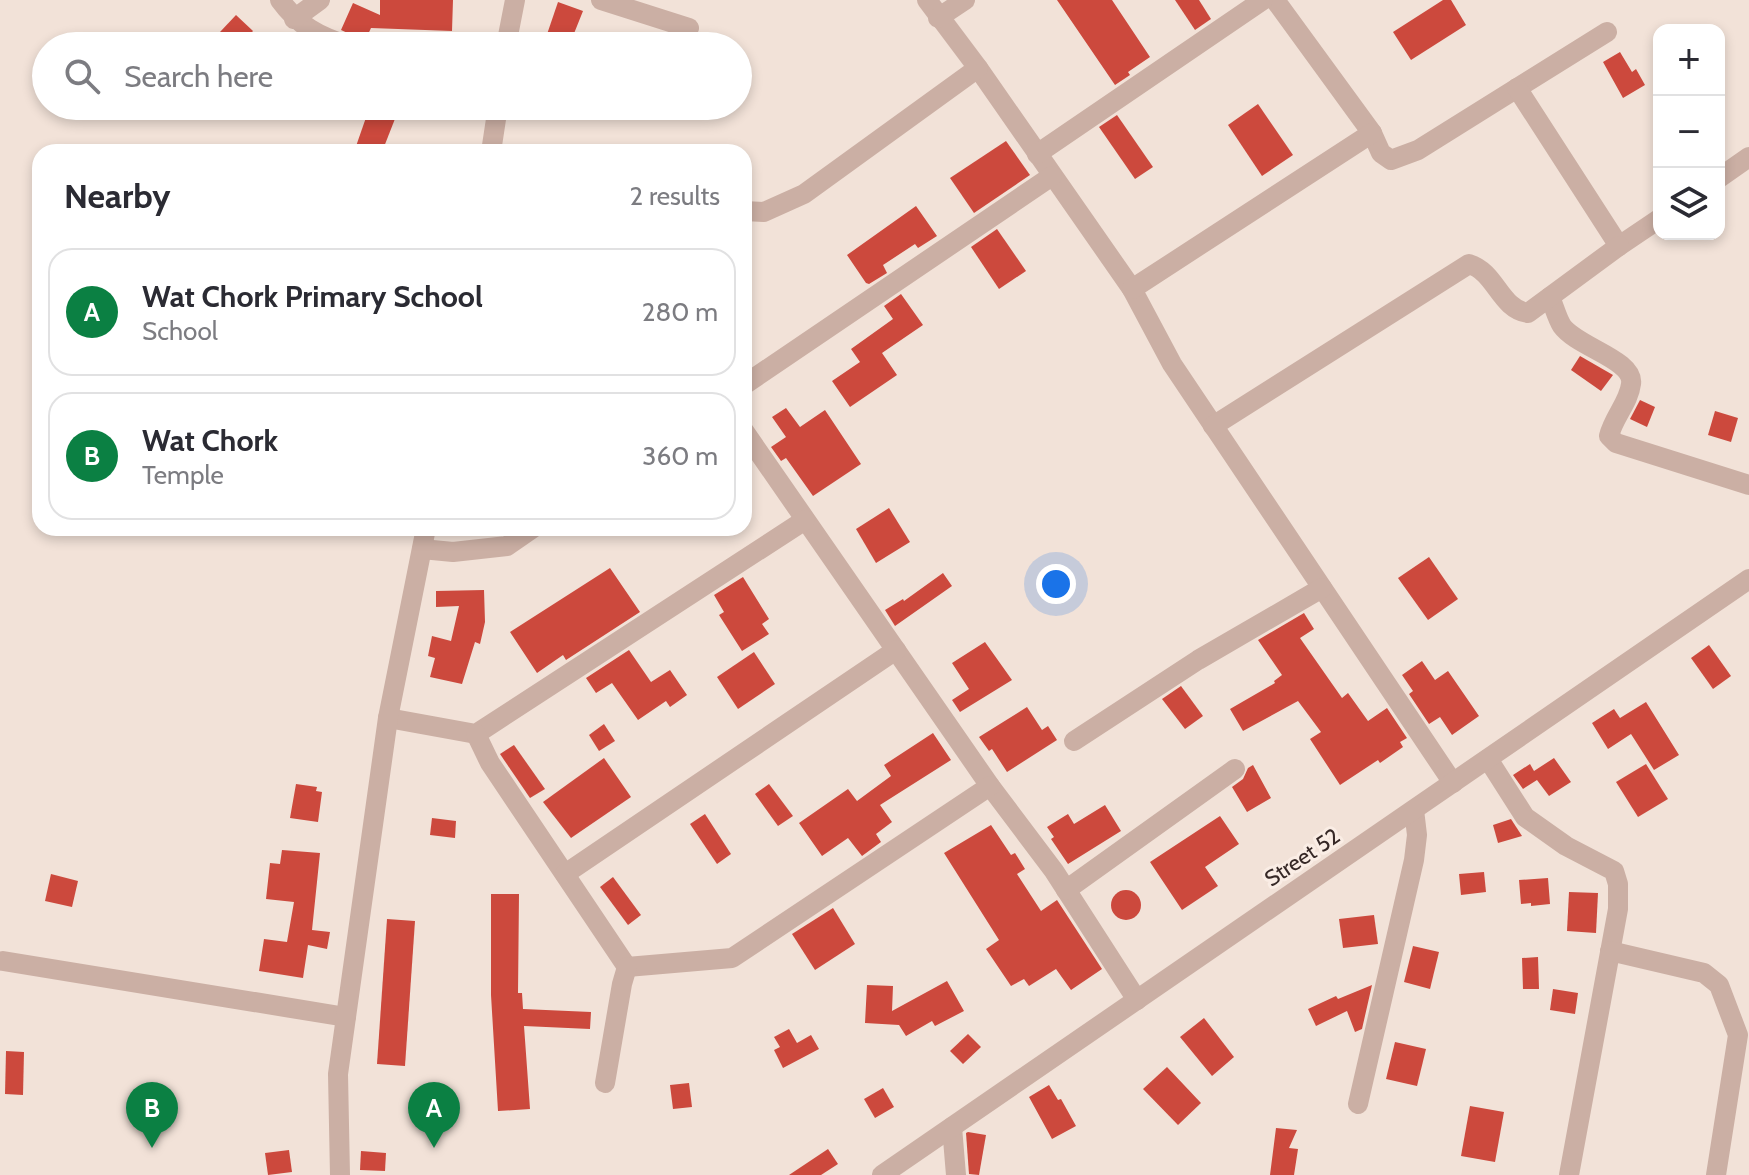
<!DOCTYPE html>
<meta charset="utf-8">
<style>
body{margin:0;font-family:Cabin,sans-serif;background:#f7f7f7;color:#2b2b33}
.controls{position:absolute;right:24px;top:24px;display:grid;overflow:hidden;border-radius:16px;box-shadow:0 4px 12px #0003}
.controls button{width:72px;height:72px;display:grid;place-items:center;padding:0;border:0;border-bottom:2px solid #e1e1e2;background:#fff;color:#2b2b33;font:40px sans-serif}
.you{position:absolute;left:1056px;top:584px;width:28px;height:28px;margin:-20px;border:6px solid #fff;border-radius:50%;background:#1a73e8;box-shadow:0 0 0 12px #1a73e833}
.badge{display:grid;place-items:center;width:52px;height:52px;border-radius:50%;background:#0b8043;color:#fff;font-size:26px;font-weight:700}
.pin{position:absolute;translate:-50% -66px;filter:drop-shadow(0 2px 4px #0008)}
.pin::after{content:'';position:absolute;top:42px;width:28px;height:24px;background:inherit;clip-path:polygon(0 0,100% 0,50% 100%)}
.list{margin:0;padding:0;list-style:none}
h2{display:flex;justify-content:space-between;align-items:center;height:104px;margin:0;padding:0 32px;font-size:34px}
h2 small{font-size:26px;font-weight:400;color:#7c7c81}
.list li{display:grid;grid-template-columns:52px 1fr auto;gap:24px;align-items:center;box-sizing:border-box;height:128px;margin:0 16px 16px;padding:0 16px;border:2px solid #e1e1e2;border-radius:24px}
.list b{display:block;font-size:30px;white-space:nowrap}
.list p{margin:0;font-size:26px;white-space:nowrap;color:#7c7c81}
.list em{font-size:26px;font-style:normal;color:#7c7c81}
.icon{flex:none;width:44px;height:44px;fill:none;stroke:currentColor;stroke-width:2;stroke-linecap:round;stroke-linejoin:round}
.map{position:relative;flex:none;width:1749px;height:1175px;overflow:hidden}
.search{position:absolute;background:#fff;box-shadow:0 4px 12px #0003;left:32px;top:32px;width:720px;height:88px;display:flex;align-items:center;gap:20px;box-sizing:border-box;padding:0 28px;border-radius:44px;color:#7c7c81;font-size:30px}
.panel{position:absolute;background:#fff;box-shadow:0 4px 12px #0003;left:32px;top:144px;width:720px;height:392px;border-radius:24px}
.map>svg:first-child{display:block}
.building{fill:#cc493d}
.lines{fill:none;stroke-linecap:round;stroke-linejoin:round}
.minor{stroke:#cbafa4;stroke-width:20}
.labels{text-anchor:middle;stroke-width:6;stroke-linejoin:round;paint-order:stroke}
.street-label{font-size:22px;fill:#362826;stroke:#faede5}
</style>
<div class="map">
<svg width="1749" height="1175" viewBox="0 0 1749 1175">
<rect width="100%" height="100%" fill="#f2e2d8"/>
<g class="building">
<path d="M 380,0 L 453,0 L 452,31 L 371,28 L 365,41 L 341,30 L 353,3 L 380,15 Z"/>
<path d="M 1057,0 L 1112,0 L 1150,57 L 1128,72 L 1130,75 L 1115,85 Z"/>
<path d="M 1175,0 L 1199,0 L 1211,19 L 1195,30 Z"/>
<path d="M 1443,0 L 1451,0 L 1466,25 L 1411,60 L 1393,32 Z"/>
<path d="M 558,2 L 583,11 L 569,46 L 543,46 Z"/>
<path d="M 236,15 L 253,31 L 240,46 L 235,46 L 220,32 Z"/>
<path d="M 1620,52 L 1632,72 L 1636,69 L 1645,85 L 1623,98 L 1603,62 Z"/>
<path d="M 1258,104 L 1293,155 L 1262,176 L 1228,125 Z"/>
<path d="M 370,106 L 400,106 L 382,152 L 354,152 Z"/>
<path d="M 1117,115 L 1153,167 L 1135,179 L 1099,127 Z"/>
<path d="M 1006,141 L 1030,175 L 974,213 L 950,178 Z"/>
<path d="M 916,206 L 937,236 L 918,248 L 915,244 L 883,265 L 887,273 L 869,284 L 866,283 L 847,255 Z"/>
<path d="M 997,229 L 1026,271 L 999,289 L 971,247 Z"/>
<path d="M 901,294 L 923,325 L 882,353 L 897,375 L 850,407 L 832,381 L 860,362 L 851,349 L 893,319 L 884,306 Z"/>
<path d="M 1580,356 L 1613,375 L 1601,391 L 1571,370 Z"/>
<path d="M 1640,400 L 1655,407 L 1647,427 L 1630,419 Z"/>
<path d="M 786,408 L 800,427 L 825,410 L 861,464 L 813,496 L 786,458 L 781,461 L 771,447 L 786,437 L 772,417 Z"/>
<path d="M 1715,411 L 1738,418 L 1731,442 L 1708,435 Z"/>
<path d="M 889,508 L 910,542 L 876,563 L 856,529 Z"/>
<path d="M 1429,557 L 1458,599 L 1428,620 L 1398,578 Z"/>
<path d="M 610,568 L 640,612 L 566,660 L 563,655 L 537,673 L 510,632 Z"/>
<path d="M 943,573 L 952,586 L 895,626 L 885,610 L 903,599 L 904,601 Z"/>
<path d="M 743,577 L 769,619 L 762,624 L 769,634 L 742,651 L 719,615 L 724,612 L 714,595 Z"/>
<path d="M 484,590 L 485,622 L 480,644 L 475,642 L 462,684 L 430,677 L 435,658 L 428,656 L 432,636 L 451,641 L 459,606 L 436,607 L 436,591 Z"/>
<path d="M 1304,613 L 1314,629 L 1300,638 L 1342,698 L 1348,693 L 1368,721 L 1387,708 L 1407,738 L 1400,742 L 1403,747 L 1380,763 L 1378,760 L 1340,785 L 1310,739 L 1321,732 L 1298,701 L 1243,731 L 1230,709 L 1275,683 L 1274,681 L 1282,675 L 1258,640 Z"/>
<path d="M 985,642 L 1012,680 L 960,712 L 952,700 L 969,689 L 952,663 Z"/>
<path d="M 1709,645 L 1731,676 L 1713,689 L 1691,658 Z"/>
<path d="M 629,650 L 651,682 L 670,670 L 687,695 L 670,707 L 666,701 L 638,720 L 612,683 L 596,693 L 586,678 Z"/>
<path d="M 754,652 L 775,684 L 738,709 L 717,677 Z"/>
<path d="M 1422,661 L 1435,680 L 1448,671 L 1479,716 L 1452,735 L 1440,717 L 1429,724 L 1409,694 L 1413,691 L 1402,675 Z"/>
<path d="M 1181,686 L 1203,716 L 1185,729 L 1162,699 Z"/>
<path d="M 1646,702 L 1679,755 L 1654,770 L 1631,734 L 1608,749 L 1592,723 L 1614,709 L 1620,718 Z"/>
<path d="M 1027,707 L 1042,730 L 1048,726 L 1057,740 L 1007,772 L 992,749 L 989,751 L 979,737 Z"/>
<path d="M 604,724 L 615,741 L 599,751 L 589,735 Z"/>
<path d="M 933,733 L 951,760 L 880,805 L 892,822 L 876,834 L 881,842 L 862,856 L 848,838 L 822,856 L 799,823 L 848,789 L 857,801 L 891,776 L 884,765 Z"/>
<path d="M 514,745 L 545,789 L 530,798 L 500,754 Z"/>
<path d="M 604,758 L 631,797 L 571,838 L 543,802 Z"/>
<path d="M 1554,758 L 1571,782 L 1549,796 L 1537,780 L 1523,789 L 1513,775 L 1530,764 L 1534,771 Z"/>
<path d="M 1646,764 L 1668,799 L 1638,817 L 1616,782 Z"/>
<path d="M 1253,765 L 1271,798 L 1247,812 L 1232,787 L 1243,779 L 1248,768 Z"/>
<path d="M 296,784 L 317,787 L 316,791 L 322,792 L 318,822 L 290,818 Z"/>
<path d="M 769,784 L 793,816 L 778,826 L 755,794 Z"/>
<path d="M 1105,805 L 1121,831 L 1068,864 L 1051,839 L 1054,837 L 1047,827 L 1068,814 L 1074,824 Z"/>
<path d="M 705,814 L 731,854 L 717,864 L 690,824 Z"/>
<path d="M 1220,816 L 1239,844 L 1205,867 L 1218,886 L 1182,910 L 1150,862 Z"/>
<path d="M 432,818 L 456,821 L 455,838 L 430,835 Z"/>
<path d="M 1511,819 L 1522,836 L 1498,843 L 1493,825 Z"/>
<path d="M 991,825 L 1011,855 L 1015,853 L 1025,869 L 1017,874 L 1041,911 L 1057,900 L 1102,969 L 1071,990 L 1056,969 L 1029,986 L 1024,979 L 1011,986 L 986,949 L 999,940 L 944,853 Z"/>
<path d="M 282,850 L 320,853 L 312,930 L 330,932 L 327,949 L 308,945 L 303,978 L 259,971 L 264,939 L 287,942 L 294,902 L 266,899 L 270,863 L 280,864 Z"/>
<path d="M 1484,872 L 1486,892 L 1461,895 L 1459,874 Z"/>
<path d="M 51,874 L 78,881 L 72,907 L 45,901 Z"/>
<path d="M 613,877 L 641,915 L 628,925 L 600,887 Z"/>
<path d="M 1548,878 L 1550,904 L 1531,906 L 1531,903 L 1521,904 L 1519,880 Z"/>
<circle cx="1126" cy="905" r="15"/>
<path d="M 1569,892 L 1598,893 L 1596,933 L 1567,931 Z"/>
<path d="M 491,894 L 519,894 L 518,993 L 522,993 L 523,1009 L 591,1012 L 590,1029 L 524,1026 L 530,1109 L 498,1111 L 491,995 Z"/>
<path d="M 833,908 L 855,944 L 815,970 L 792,934 Z"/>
<path d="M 1374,915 L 1378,944 L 1343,948 L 1339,919 Z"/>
<path d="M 387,919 L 415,921 L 405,1066 L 377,1064 Z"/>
<path d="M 1413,946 L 1439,952 L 1430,989 L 1404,982 Z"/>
<path d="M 1538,957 L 1539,989 L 1523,989 L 1522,958 Z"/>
<path d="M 947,981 L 964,1011 L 935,1026 L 932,1021 L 906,1036 L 899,1025 L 865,1023 L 867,985 L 893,986 L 892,1011 Z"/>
<path d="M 1372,985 L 1362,1029 L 1355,1032 L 1347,1011 L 1316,1026 L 1308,1009 L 1336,996 L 1338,999 Z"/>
<path d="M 1553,989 L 1578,993 L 1575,1014 L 1550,1010 Z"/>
<path d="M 1204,1018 L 1234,1057 L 1212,1076 L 1180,1037 Z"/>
<path d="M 789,1029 L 797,1043 L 811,1035 L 819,1049 L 783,1068 L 774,1050 L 780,1047 L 774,1037 Z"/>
<path d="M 968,1034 L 981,1047 L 963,1064 L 950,1051 Z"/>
<path d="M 1395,1042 L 1426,1049 L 1417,1086 L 1386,1079 Z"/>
<path d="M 6,1051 L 24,1052 L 23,1095 L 5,1094 Z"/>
<path d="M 1167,1067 L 1201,1103 L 1178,1125 L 1143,1089 Z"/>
<path d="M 689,1083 L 692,1107 L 673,1109 L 670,1085 Z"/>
<path d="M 1049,1085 L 1058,1100 L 1061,1099 L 1076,1126 L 1052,1139 L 1029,1097 Z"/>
<path d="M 883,1088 L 894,1107 L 875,1118 L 864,1099 Z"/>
<path d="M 1470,1106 L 1504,1112 L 1495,1162 L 1461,1156 Z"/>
<path d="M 1276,1128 L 1297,1130 L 1289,1148 L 1298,1149 L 1294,1175 L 1270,1175 Z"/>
<path d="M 968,1132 L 986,1135 L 979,1175 L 969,1174 L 966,1133 Z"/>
<path d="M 828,1149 L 838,1164 L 821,1175 L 789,1175 Z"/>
<path d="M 289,1150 L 292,1172 L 268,1175 L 265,1153 Z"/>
<path d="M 361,1151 L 386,1153 L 385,1171 L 360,1170 Z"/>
</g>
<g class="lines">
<g class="minor">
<path d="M 280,0 C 299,26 318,36 349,46"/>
<path d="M 601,0 L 689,28"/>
<path d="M 927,0 L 978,68 L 1132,289 L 1172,364 L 1453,783"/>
<path d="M 1275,0 L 1372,133 L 1381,153 L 1391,160 L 1418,150 L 1607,32"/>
<path d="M 938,18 L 965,0"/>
<path d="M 294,19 L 320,0"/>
<path d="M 506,46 L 515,0"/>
<path d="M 1517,88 L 1619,246 L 1659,219"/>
<path d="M 491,152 L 498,106"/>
<path d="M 1037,154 L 1263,0"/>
<path d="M 1719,178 L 1749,157"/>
<path d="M 744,211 L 764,212 L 804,194 L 978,68"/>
<path d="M 1132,289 L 1372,133"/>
<path d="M 1550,297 C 1554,306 1557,318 1562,326 C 1577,347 1635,360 1631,384 C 1629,402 1613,418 1609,436 L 1616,443 L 1749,485"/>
<path d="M 744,385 L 1052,176"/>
<path d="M 1213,426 L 1469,264 C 1496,272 1500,309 1528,313 L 1619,246"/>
<path d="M 744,431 L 990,786 L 1054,871 L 1137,1000"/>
<path d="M 422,549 L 453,552 L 507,546 L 533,528"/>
<path d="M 388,718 L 476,734 L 805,520"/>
<path d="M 476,734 L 490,763 L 627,967"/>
<path d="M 1074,741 L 1198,660 L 1322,588"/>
<path d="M 1488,759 L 1525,817 L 1566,846 L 1614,871 L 1618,884 L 1618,909 L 1569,1175"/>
<path d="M 565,874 L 896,650"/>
<path d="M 1066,890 L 1235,769"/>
<path d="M 1610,951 L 1704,973 L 1719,985 L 1738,1035 L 1716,1175"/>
<path d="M 3,961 L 346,1017"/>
<path d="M 627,967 L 732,958 L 990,786"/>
<path d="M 605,1083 L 622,984 L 627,967"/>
<path d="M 1358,1104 L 1414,860 L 1417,835 L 1414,810"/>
<path d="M 952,1127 L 956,1175"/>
<path d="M 340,1175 L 338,1074 L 388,718 L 426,528"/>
<path d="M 882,1175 L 1749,579"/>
</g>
</g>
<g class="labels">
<g class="street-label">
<text transform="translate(1302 857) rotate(-34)" y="8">Street 52</text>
</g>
</g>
</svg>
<div class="controls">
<button>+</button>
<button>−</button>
<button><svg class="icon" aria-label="layers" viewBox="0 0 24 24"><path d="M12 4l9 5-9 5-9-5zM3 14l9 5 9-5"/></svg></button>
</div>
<div class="you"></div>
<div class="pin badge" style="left:434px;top:1148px">A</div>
<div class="pin badge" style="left:152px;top:1148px">B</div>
<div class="search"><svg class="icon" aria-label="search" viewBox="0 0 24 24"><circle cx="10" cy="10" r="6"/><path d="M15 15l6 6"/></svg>Search here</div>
<section class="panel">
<h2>Nearby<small>2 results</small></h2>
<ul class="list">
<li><span class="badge">A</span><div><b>Wat Chork Primary School</b><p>School</p></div><em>280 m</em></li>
<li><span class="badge">B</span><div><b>Wat Chork</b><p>Temple</p></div><em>360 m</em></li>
</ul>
</section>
</div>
